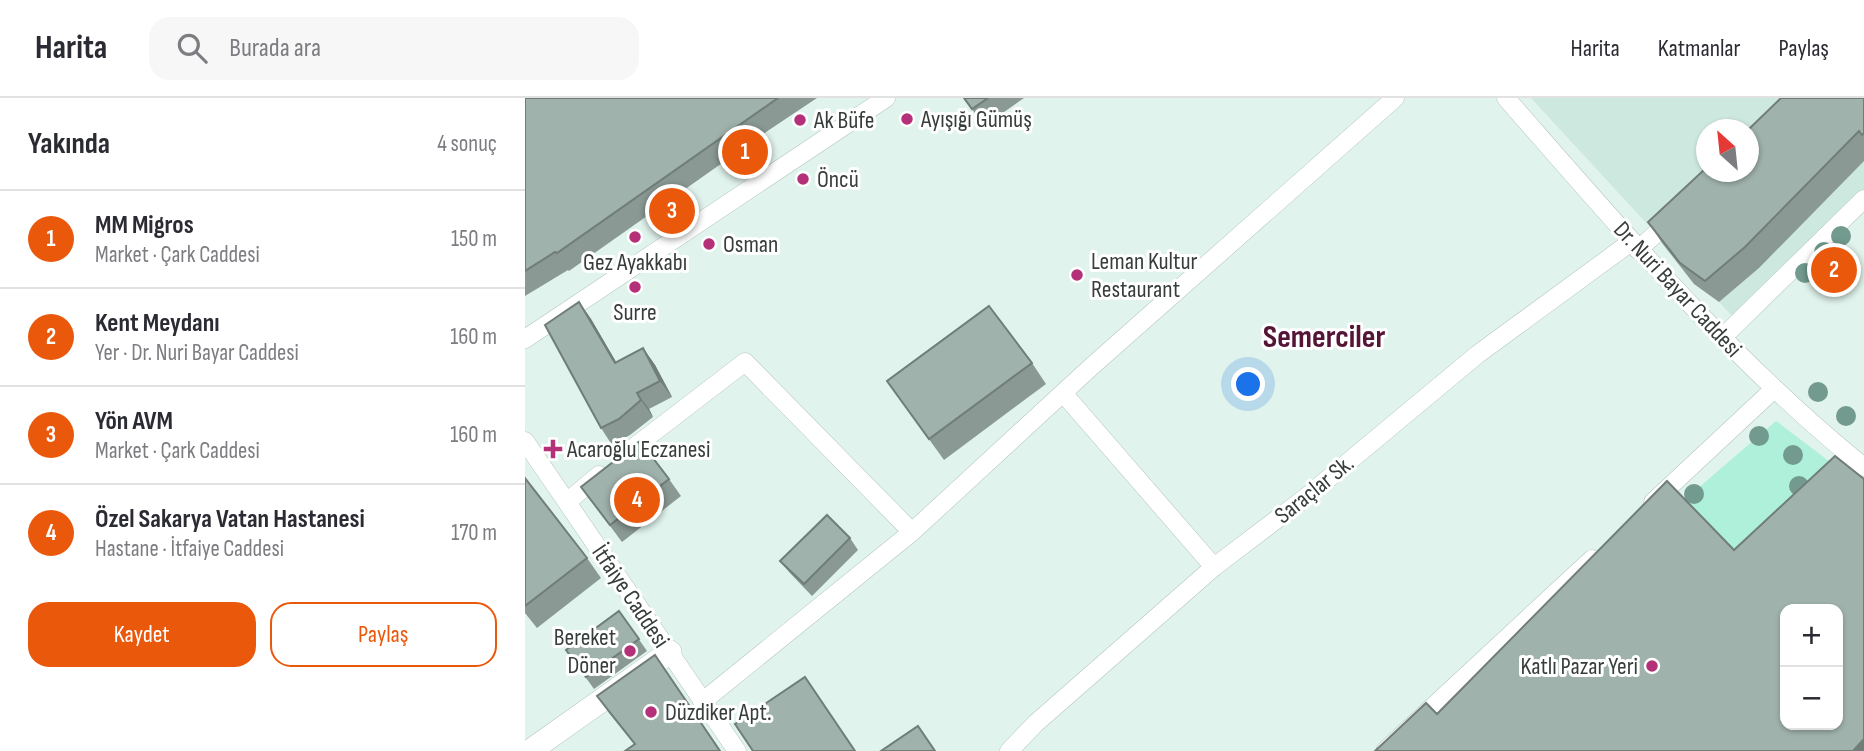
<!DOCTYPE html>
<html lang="tr">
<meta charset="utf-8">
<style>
body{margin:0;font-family:"Sofia Sans Condensed",sans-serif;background:#f7f7f7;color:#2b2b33}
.controls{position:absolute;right:21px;bottom:21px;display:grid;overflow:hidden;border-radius:14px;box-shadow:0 2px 5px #0004}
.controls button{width:63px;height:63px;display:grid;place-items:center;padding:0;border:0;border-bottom:2px solid #e1e1e2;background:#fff;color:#2b2b33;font:35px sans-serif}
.compass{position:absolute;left:1171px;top:21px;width:63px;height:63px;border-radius:50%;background:#fff;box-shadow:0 2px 5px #0004;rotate:333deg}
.you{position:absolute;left:724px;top:287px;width:24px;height:24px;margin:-18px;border:5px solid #fff;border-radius:50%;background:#1a73e8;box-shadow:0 0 0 10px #1a73e833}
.badge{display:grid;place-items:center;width:46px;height:46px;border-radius:50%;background:#ea580c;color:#fff;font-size:23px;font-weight:700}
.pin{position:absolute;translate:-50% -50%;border:4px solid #fff;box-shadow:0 2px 7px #0006}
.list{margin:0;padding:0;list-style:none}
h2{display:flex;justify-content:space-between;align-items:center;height:91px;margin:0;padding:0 28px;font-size:30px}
h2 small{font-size:23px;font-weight:400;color:#7c7c81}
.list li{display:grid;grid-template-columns:46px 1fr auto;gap:21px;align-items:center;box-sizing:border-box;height:98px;padding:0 28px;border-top:2px solid #e1e1e2}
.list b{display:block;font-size:26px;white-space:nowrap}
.list p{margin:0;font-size:23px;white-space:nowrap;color:#7c7c81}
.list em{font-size:23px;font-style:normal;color:#7c7c81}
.actions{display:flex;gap:14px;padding:21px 28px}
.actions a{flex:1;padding:16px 0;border:2px solid #ea580c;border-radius:21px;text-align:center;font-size:24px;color:#ea580c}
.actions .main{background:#ea580c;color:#fff}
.icon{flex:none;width:38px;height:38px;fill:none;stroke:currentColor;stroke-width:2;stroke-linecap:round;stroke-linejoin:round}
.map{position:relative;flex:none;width:1339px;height:653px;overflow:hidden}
header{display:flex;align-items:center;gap:42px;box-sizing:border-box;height:98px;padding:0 35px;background:#fff;border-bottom:2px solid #e1e1e2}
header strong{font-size:33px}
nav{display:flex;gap:38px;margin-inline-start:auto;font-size:24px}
.search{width:490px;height:63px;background:#f7f7f7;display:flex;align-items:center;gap:18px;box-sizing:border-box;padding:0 24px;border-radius:21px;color:#7c7c81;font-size:26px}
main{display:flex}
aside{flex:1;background:#fff}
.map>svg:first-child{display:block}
.built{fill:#cde8df;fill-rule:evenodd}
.green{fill:#aef0d9}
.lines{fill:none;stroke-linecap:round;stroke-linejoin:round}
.pedestrian-casing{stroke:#b4c6bf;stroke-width:19}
.minor-casing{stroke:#b4c6bf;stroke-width:24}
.pedestrian{stroke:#fff;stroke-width:18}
.minor{stroke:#fff;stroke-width:23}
.tree{fill:#729a8e}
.wall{fill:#8a9994}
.shaded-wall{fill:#707d78}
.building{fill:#a0b2ac;stroke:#707d78;stroke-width:2;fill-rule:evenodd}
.poi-dot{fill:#b43179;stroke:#fff;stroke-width:2.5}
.labels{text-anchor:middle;stroke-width:6;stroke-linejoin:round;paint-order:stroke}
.poi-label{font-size:24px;fill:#363d3a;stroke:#fff;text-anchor:start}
.street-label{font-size:24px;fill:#363d3a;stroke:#fff}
.district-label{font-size:32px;font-weight:bold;fill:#541536;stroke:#fff}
</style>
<header>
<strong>Harita</strong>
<div class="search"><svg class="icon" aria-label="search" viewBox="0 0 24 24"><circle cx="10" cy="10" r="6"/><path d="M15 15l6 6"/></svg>Burada ara</div>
<nav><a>Harita</a><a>Katmanlar</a><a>Paylaş</a></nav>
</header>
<main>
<aside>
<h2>Yakında<small>4 sonuç</small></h2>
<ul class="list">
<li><span class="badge">1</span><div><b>MM Migros</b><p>Market · Çark Caddesi</p></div><em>150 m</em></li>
<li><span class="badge">2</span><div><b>Kent Meydanı</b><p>Yer · Dr. Nuri Bayar Caddesi</p></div><em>160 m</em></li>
<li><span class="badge">3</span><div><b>Yön AVM</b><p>Market · Çark Caddesi</p></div><em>160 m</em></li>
<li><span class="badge">4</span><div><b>Özel Sakarya Vatan Hastanesi</b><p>Hastane · İtfaiye Caddesi</p></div><em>170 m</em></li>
</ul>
<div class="actions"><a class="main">Kaydet</a><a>Paylaş</a></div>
</aside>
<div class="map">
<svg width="1339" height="653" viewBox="0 0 1339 653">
<rect width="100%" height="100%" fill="#e0f3ec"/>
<path class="built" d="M 1006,0 L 1339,0 L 1339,114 L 1219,231 ZM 1182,32 L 1224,32 L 1224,74 L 1182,74 Z"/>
<path class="green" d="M 1251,323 L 1325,379 L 1223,472 L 1157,404 Z"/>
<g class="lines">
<g class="pedestrian-casing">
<g id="pedestrian">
<path d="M 981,0 C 1094,129 1205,261 1339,369"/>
<path d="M 1113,152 L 1149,119"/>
<path d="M 1198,239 L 1339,101"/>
<path d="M 0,241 L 361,0"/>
<path d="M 538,295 L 689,469"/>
<path d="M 0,343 L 212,653"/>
<path d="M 99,357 L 220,264 L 387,434"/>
<path d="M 42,404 L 74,377"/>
<path d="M 1128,404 L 1248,292"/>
<path d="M 177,604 L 387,434 L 566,269 L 870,0"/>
<path d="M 484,653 L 511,625 L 689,469 L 780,400 L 953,256 L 1106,144"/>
<path d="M 860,653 L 1067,461"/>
</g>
</g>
<g class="minor-casing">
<path id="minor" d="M 5,653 L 145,554"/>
</g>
<use href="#pedestrian" class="pedestrian"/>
<use href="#minor" class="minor"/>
</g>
<g class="tree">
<circle cx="1316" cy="138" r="10"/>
<circle cx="1299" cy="154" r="10"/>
<circle cx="1280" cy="175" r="10"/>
<circle cx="1293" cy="294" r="10"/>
<circle cx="1321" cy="318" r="10"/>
<circle cx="1234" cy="338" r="10"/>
<circle cx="1268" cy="357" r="10"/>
<circle cx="1274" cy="388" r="10"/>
<circle cx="1169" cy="396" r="10"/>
</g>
<g class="wall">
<path d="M 0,0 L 292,0 L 244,32 L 44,173 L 43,172 L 0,198 Z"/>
<path d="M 439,0 L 499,0 L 459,28 Z"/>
<path d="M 1339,0 L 1339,63 L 1234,170 L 1194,204 L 1169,186 L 1137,145 L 1123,124 Z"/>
<path d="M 54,204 L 66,221 L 91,264 L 118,250 L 130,267 L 147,299 L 124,311 L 128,319 L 105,337 L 87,347 L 76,330 Z"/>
<path d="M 507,265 L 521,286 L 419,362 L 362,283 Z"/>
<path d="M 0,380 L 62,460 L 76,480 L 12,530 L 0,515 Z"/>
<path d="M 144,381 L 156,398 L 97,444 L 56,389 Z"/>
<path d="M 325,440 L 333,452 L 287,498 L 264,474 L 255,463 Z"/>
<path d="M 94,513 L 122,553 L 69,591 L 41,552 Z"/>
<path d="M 72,598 L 196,653 L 109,646 L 84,615 Z"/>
</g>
<g class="shaded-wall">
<path d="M 54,204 L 66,221 L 101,281 L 90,265 Z"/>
<path d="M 118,250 L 130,267 L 147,299 L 135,283 Z"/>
<path d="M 112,295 L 124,311 L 128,319 L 116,302 Z"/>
<path d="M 1339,641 L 1339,653 L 1328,653 Z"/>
</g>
<g class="building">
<path d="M 0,0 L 253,0 L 32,155 L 30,154 L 0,173 Z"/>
<path d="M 439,0 L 463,0 L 447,11 Z"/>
<path d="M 1256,0 L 1339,0 L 1339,35 L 1337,37 L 1334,33 L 1220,149 L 1180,183 L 1155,165 L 1123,124 L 1181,70 L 1181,74 L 1223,74 L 1223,32 Z"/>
<path d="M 54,204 L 90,265 L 118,250 L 135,283 L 112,295 L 116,302 L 94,321 L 76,330 L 20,227 Z"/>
<path d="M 464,208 L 507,265 L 404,341 L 362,283 Z"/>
<path d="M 115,343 L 144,381 L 85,427 L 56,389 Z"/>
<path d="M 1310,358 L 1339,381 L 1339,641 L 1328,653 L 850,653 L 901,605 L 912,616 L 1142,383 L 1209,452 ZM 1260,511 L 1313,511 L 1313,627 L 1260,627 Z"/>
<path d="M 0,380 L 62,460 L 0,508 Z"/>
<path d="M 302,417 L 325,440 L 279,486 L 255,463 Z"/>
<path d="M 94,513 L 114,541 L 61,579 L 41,552 Z"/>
<path d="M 130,557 L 195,653 L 100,653 L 110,646 L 72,598 Z"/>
<path d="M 280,579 L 330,653 L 228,653 L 210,626 Z"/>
<path d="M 393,628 L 410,653 L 356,653 Z"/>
</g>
<g class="poi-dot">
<circle cx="382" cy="21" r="7"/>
<circle cx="275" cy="22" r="7"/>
<circle cx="278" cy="81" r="7"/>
<circle cx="110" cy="139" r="7"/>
<circle cx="184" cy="146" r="7"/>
<circle cx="552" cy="177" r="7"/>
<circle cx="110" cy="189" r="7"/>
<path d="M24.5 340.5h7v7h7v7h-7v7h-7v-7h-7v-7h7z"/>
<circle cx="105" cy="553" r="7"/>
<circle cx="1127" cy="568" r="7"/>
<circle cx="126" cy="614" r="7"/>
</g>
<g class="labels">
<g class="poi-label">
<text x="396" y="29">Ayışığı Gümüş</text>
<text x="289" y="30">Ak Büfe</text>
<text x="292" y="89">Öncü</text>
<text x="198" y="154">Osman</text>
<text x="566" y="171">Leman Kultur<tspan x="566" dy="28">Restaurant</tspan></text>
<text x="110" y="172" text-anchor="middle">Gez Ayakkabı</text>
<text x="110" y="222" text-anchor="middle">Surre</text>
<text x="42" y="359">Acaroğlu Eczanesi</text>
<text x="91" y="547" text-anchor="end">Bereket<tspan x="91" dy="28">Döner</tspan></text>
<text x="1113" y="576" text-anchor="end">Katlı Pazar Yeri</text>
<text x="140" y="622">Düzdiker Apt.</text>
</g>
<g class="street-label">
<text transform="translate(1153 191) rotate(47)" y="8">Dr. Nuri Bayar Caddesi</text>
<text transform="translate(789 391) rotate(-39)" y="8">Saraçlar Sk.</text>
<text transform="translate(106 498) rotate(56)" y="8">İtfaiye Caddesi</text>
</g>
<g class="district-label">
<text x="799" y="249">Semerciler</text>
</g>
</g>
</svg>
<div class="controls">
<button>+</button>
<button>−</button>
</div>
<svg class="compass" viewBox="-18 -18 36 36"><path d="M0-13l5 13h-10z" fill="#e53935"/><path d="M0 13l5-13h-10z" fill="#7c7c81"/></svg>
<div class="you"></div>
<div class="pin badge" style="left:220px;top:54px">1</div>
<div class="pin badge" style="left:1309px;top:172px">2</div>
<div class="pin badge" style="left:147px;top:113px">3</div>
<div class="pin badge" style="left:112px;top:402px">4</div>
</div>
</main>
